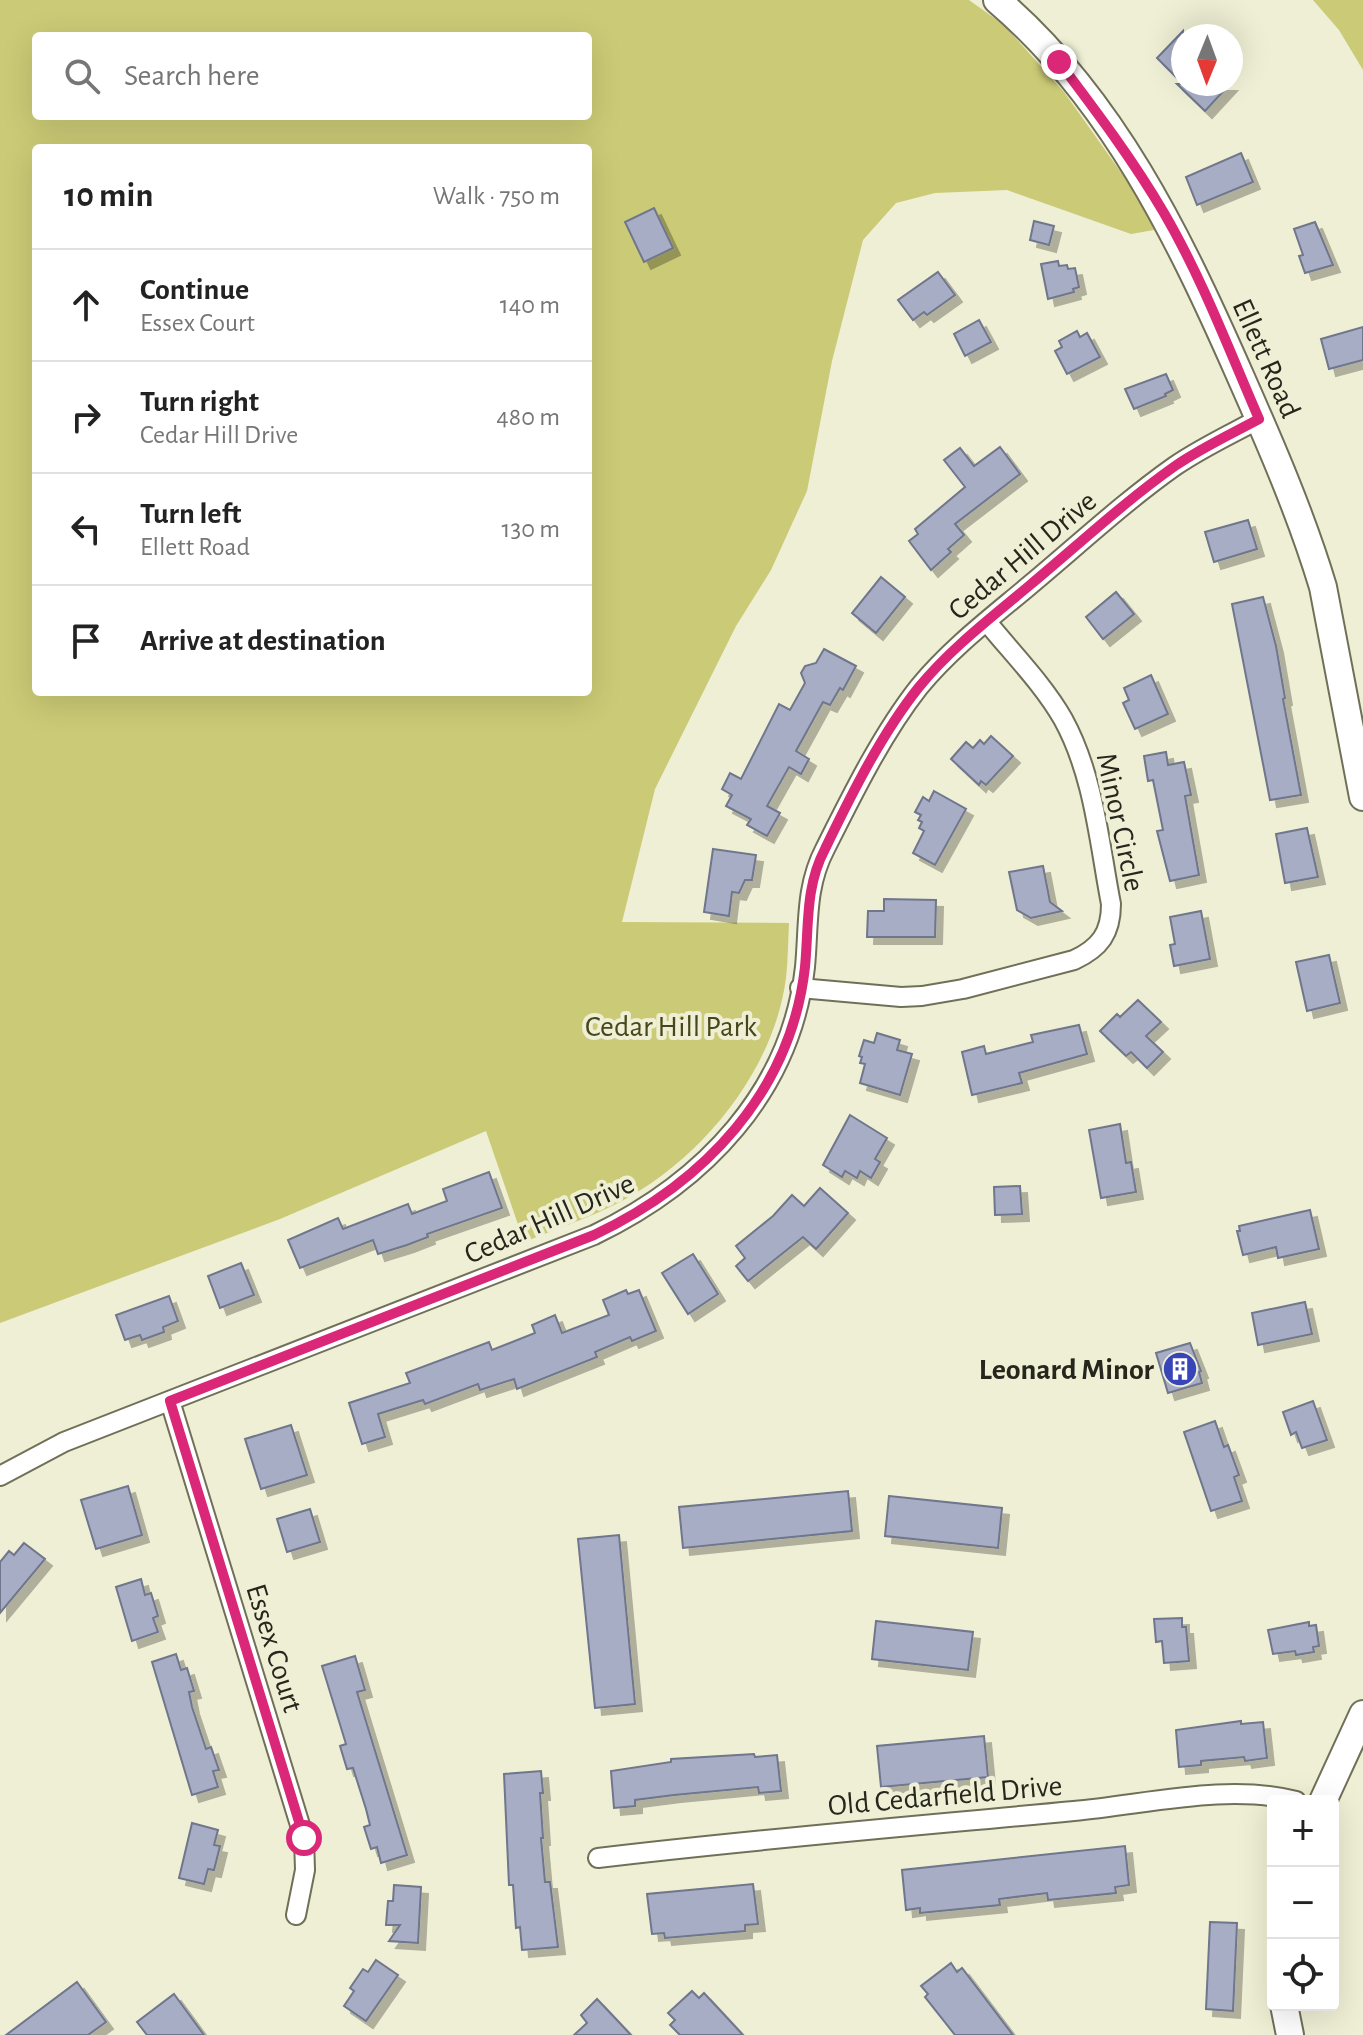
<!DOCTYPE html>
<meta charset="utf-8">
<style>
body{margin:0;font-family:"Alegreya Sans",sans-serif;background:#f6f6f6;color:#222}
.controls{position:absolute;right:24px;bottom:24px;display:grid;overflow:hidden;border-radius:8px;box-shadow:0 8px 32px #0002}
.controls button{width:72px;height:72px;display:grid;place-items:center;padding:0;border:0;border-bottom:2px solid #e0e0e0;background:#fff;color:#222;font:40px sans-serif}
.compass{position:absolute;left:1171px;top:24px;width:72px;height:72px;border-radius:50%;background:#fff;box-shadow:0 8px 32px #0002;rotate:181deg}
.stop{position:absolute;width:24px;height:24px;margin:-18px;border:6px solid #db2777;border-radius:50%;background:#fff}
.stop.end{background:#db2777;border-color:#fff;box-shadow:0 2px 8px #0008}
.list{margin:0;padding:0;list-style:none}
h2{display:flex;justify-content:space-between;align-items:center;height:104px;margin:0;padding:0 32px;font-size:34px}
h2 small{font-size:26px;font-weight:400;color:#767676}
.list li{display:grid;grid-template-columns:52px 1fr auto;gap:24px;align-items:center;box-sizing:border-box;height:112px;padding:0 32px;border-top:2px solid #e0e0e0}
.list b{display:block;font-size:30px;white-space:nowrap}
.list p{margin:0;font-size:26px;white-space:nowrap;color:#767676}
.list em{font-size:26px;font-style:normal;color:#767676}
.icon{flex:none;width:44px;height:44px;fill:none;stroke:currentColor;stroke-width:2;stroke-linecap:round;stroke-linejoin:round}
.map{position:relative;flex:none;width:1363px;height:2035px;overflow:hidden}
.search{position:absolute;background:#fff;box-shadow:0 8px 32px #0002;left:32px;top:32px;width:560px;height:88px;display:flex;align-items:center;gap:20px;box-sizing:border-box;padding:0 28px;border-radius:8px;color:#767676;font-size:30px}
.panel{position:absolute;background:#fff;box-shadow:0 8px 32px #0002;left:32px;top:144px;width:560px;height:552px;border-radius:8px}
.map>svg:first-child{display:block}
.green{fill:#cbca76;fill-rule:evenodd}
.building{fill:#a6adc5;stroke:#6f768c;stroke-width:2;filter:url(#shadow)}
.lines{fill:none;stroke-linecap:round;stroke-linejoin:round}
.street-casing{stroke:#707059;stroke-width:22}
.secondary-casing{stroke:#707059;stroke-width:30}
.street{stroke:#fff;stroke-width:18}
.secondary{stroke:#fff;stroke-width:26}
.route{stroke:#db2777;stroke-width:10}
.labels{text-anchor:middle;stroke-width:8;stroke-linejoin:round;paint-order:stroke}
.street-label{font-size:30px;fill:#26261d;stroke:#eeefd4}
.park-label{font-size:30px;fill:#48471b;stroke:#eeefd4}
.poi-label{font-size:30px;font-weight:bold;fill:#26261d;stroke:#eeefd4;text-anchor:end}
</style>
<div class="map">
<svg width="1363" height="2035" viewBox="0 0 1363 2035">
<defs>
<filter id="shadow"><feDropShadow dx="7" dy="7" stdDeviation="0" flood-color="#0004"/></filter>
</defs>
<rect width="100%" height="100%" fill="#eeefd4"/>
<g class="green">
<path d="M 0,0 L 969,0 L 1004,25 L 1064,92 L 1142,202 L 1154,230 L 1131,234 L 1007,190 L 935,193 L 896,203 L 863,240 L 832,361 L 807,491 L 771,570 L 736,626 L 655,789 L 622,922 L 789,923 C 788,942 788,960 786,978 C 774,1071 701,1160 620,1202 C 589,1218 556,1229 524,1242 L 486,1131 L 280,1219 L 0,1323 ZM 36,36 L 588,36 L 588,116 L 36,116 ZM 36,148 L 588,148 L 588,692 L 36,692 Z"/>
<path d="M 1313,0 L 1363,0 L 1363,70 L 1339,30 Z"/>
</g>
<g class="building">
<path d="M 1183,31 L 1183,84 L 1157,58 Z"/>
<path d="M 1177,84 L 1230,84 L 1205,111 Z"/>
<path d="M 1241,153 L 1253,182 L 1197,205 L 1186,177 Z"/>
<path d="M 654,208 L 673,248 L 644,262 L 625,222 Z"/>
<path d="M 1034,221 L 1054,226 L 1049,245 L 1030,240 Z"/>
<path d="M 1315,222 L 1333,265 L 1305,273 L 1299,256 L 1303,255 L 1294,229 Z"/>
<path d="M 1058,261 L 1059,266 L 1067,265 L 1068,269 L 1075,268 L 1079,287 L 1073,289 L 1074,292 L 1048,299 L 1041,264 Z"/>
<path d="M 938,272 L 955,295 L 927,315 L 924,312 L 913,320 L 898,300 Z"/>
<path d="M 979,320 L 991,342 L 965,356 L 954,334 Z"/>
<path d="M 1363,327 L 1363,360 L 1329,369 L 1321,339 Z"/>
<path d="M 1077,331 L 1080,337 L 1087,333 L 1100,357 L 1067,374 L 1055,351 L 1062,347 L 1059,341 Z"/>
<path d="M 1166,374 L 1173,390 L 1165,394 L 1166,396 L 1134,409 L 1125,389 Z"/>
<path d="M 1000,447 L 1020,474 L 955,524 L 964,535 L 948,549 L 951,552 L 931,570 L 909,541 L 918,534 L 915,529 L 965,487 L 944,460 L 960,448 L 974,466 Z"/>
<path d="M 1248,520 L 1257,549 L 1214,562 L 1205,532 Z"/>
<path d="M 881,577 L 905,597 L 876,633 L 852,613 Z"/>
<path d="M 1116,592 L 1134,614 L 1103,639 L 1086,617 Z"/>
<path d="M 1263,597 L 1276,646 L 1285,698 L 1283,699 L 1301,795 L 1270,800 L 1232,604 Z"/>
<path d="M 824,649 L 856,666 L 843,690 L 840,688 L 830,705 L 823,702 L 796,751 L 809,759 L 801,774 L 789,767 L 767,806 L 780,813 L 767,836 L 747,825 L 751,819 L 726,806 L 732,795 L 722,789 L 730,773 L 741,779 L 779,704 L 790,710 L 805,683 L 801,673 L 805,666 L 816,663 Z"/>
<path d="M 1151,675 L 1168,714 L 1135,729 L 1123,703 L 1129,700 L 1124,688 Z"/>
<path d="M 991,736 L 1013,756 L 986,785 L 981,781 L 979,785 L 951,759 L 966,742 L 973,748 L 980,740 L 984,744 Z"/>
<path d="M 1166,752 L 1168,765 L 1184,762 L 1191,795 L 1185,796 L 1199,875 L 1170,881 L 1157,831 L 1163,830 L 1153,780 L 1148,781 L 1144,756 Z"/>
<path d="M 934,791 L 966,809 L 935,865 L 913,853 L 924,831 L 919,828 L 922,822 L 918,820 L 921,815 L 915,812 L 923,797 L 929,801 Z"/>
<path d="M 1307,828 L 1318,877 L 1285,883 L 1276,834 Z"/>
<path d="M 713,849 L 756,855 L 752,880 L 745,880 L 739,893 L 732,892 L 729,916 L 704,912 Z"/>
<path d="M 1043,866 L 1050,902 L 1062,911 L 1031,918 L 1017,910 L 1009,872 Z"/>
<path d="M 884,899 L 936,900 L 935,937 L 867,937 L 868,911 L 884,911 Z"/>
<path d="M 1201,911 L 1210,959 L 1174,966 L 1170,945 L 1175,944 L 1170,917 Z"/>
<path d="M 1329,955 L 1340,1003 L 1307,1011 L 1296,962 Z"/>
<path d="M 1138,1000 L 1161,1022 L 1146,1036 L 1163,1052 L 1147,1068 L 1131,1052 L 1126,1056 L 1100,1031 L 1117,1014 L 1120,1017 Z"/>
<path d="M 1079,1025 L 1087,1054 L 1019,1073 L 1022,1083 L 972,1095 L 962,1052 L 984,1046 L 986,1054 L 1033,1042 L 1031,1035 Z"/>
<path d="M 877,1033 L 900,1040 L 897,1050 L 912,1054 L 900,1095 L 860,1083 L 865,1064 L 860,1063 L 862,1057 L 859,1056 L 864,1040 L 874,1043 Z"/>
<path d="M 850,1115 L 887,1138 L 875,1159 L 880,1162 L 871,1178 L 860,1171 L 857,1178 L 845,1171 L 842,1177 L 823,1165 Z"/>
<path d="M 1120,1124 L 1126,1163 L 1131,1162 L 1136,1192 L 1101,1198 L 1089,1130 Z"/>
<path d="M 489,1172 L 502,1208 L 427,1234 L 428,1237 L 407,1245 L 378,1254 L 373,1240 L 300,1268 L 288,1240 L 338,1218 L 343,1229 L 408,1204 L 412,1214 L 447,1201 L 443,1189 Z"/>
<path d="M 1020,1186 L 1022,1214 L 995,1215 L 994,1187 Z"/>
<path d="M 820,1188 L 848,1213 L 816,1249 L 803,1237 L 748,1281 L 736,1266 L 745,1258 L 736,1246 L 773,1216 L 792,1195 L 804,1206 Z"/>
<path d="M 1310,1210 L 1319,1249 L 1278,1258 L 1276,1247 L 1243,1255 L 1237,1231 L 1240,1231 L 1239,1226 Z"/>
<path d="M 693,1254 L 718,1294 L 688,1314 L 662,1273 Z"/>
<path d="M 241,1263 L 254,1295 L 220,1308 L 208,1276 Z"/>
<path d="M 626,1290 L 628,1294 L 639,1290 L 656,1331 L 632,1341 L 630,1337 L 595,1352 L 597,1357 L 517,1389 L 514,1379 L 480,1390 L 478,1384 L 425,1404 L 423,1400 L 378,1414 L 385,1437 L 362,1444 L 349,1403 L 410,1383 L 406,1373 L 489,1342 L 492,1350 L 535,1333 L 532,1325 L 555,1315 L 562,1333 L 609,1315 L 603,1300 Z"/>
<path d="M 169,1296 L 178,1321 L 163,1327 L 164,1332 L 142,1340 L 140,1335 L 125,1340 L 116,1315 Z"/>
<path d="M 1305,1302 L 1312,1334 L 1258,1345 L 1252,1313 Z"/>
<path d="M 1190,1343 L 1201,1371 L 1199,1372 L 1202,1383 L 1168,1393 L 1156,1353 Z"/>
<path d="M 1313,1401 L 1327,1440 L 1302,1448 L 1296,1432 L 1291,1435 L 1283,1412 Z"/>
<path d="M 1215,1421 L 1224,1447 L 1228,1445 L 1239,1475 L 1234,1477 L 1242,1501 L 1211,1511 L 1184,1432 Z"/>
<path d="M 291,1425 L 307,1475 L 261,1489 L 245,1439 Z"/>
<path d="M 128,1486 L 142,1535 L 96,1549 L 81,1500 Z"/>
<path d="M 848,1491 L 852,1531 L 683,1548 L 679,1507 Z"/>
<path d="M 889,1496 L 1002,1508 L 998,1548 L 885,1536 Z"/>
<path d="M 310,1509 L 320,1542 L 287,1552 L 277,1519 Z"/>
<path d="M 619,1535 L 635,1704 L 595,1708 L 578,1539 Z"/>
<path d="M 24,1543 L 45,1559 L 0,1613 L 0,1562 L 9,1551 L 14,1555 Z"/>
<path d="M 141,1579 L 145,1595 L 151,1593 L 158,1616 L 153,1618 L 158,1632 L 132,1641 L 116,1587 Z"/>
<path d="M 1182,1618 L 1182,1627 L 1186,1627 L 1189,1661 L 1164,1663 L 1162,1641 L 1156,1642 L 1154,1619 Z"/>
<path d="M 876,1621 L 973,1632 L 968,1670 L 872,1659 Z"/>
<path d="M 1309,1622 L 1309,1626 L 1316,1625 L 1319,1646 L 1313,1647 L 1314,1652 L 1296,1655 L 1295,1651 L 1273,1654 L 1268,1630 Z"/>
<path d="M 176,1654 L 181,1670 L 187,1668 L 194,1691 L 189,1692 L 192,1707 L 206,1749 L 211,1747 L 219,1770 L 213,1771 L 218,1787 L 192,1795 L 152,1662 Z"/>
<path d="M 355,1656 L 365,1690 L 357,1692 L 407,1855 L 381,1863 L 377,1847 L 371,1849 L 364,1827 L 370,1825 L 366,1809 L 353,1768 L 347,1769 L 340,1746 L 346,1744 L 322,1666 Z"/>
<path d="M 1241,1721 L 1241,1724 L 1263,1722 L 1267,1758 L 1245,1761 L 1244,1757 L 1201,1761 L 1201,1765 L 1179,1767 L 1176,1730 Z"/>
<path d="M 984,1736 L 988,1777 L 881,1787 L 877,1746 Z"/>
<path d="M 754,1754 L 755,1757 L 777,1755 L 781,1791 L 759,1793 L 758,1787 L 674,1795 L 635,1800 L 635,1806 L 614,1808 L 611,1771 L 671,1762 L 671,1759 Z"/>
<path d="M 541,1771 L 543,1793 L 540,1793 L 543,1838 L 541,1838 L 545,1882 L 550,1882 L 558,1947 L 522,1950 L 520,1927 L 516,1928 L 513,1885 L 509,1885 L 504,1774 Z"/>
<path d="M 192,1823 L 218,1830 L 214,1845 L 220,1846 L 214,1870 L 208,1869 L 204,1884 L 179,1878 Z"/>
<path d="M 1125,1846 L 1129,1885 L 1115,1887 L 1116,1893 L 1048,1900 L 1047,1893 L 999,1899 L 1000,1905 L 920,1913 L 920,1908 L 906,1910 L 902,1870 Z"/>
<path d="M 753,1884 L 758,1924 L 745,1925 L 745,1931 L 665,1938 L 664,1933 L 652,1934 L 647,1894 Z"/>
<path d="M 394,1885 L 421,1887 L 418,1943 L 389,1941 L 400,1925 L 386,1925 L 388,1901 L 393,1901 Z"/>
<path d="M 1210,1922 L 1237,1923 L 1233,2011 L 1206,2009 Z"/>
<path d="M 376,1960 L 398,1975 L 366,2021 L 344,2006 L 354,1991 L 350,1988 L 363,1969 L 368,1972 Z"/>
<path d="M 951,1963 L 957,1972 L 962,1968 L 1013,2035 L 955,2035 L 925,1997 L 928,1994 L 921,1986 Z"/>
<path d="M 77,1982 L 106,2022 L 88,2035 L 6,2035 Z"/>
<path d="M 692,1991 L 699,1998 L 704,1993 L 743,2035 L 680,2035 L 670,2025 L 675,2020 L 668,2013 Z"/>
<path d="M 174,1994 L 204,2035 L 147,2035 L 137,2022 Z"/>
<path d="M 597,1999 L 631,2035 L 574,2035 L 587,2023 L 581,2015 Z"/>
</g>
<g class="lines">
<g class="street-casing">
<g id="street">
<path d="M 800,988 L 901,997 L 922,996 L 963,989 L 1074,960 C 1100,948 1111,933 1111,904 C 1099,842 1094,775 1063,719 C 1043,684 1012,653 987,622"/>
<path d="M 170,1401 L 304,1838 L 305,1870 L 296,1915"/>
<path d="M 0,1476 L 64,1442 L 594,1235 C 704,1182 791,1092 805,967 C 809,925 805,887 825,849 C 852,795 882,734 919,687 C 951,648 992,617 1030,585 C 1078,545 1124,502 1175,466 C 1201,448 1231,434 1259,419"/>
<path d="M 598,1858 C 756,1839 915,1826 1074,1811 C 1144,1805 1227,1783 1296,1801"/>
</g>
</g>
<g class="secondary-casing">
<g id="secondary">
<path d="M 997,0 C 1112,98 1179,237 1239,373 C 1270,443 1301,514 1323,587 L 1363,797"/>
<path d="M 1323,1801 L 1363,1714"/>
<path d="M 1284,2005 L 1290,2035"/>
</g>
</g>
<use href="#street" class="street"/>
<use href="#secondary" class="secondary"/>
</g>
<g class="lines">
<path class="route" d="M 304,1838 L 170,1401 L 594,1235 C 704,1183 791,1092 805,967 C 809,925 805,887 825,849 C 851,795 882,733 919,687 C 951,648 992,617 1030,585 C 1078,545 1124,502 1175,466 C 1201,448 1231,434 1259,419 C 1229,350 1202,278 1164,213 C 1133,160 1096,111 1059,62"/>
</g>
<defs>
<g id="building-disc" transform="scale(1.8)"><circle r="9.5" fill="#3845b8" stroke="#eeefd4"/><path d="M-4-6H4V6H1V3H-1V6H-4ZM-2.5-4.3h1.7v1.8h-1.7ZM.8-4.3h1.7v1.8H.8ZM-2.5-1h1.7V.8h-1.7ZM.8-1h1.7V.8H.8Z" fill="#fff"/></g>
</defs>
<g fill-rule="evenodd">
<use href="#building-disc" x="1180" y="1369"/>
</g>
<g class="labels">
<g class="street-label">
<text transform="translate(1267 358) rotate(66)" y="10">Ellett Road</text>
<text transform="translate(1022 555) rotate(-40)" y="10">Cedar Hill Drive</text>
<text transform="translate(1121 822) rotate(78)" y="10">Minor Circle</text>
<text transform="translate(549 1218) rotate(-24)" y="10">Cedar Hill Drive</text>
<text transform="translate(275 1648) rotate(73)" y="10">Essex Court</text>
<text transform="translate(945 1795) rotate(-5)" y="10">Old Cedarfield Drive</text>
</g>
<g class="park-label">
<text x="671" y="1036">Cedar Hill Park</text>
</g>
<g class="poi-label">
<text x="1154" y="1379">Leonard Minor</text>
</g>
</g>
</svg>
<div class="controls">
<button>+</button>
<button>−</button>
<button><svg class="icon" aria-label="locate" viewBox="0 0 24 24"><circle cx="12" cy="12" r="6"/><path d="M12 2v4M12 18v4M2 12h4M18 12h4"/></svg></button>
</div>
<svg class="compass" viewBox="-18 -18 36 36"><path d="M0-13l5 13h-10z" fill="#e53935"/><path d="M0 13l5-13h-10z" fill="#767676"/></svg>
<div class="stop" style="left:304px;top:1838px"></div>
<div class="stop end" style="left:1059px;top:62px"></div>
<div class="search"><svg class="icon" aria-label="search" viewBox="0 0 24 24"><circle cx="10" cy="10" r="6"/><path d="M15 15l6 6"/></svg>Search here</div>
<section class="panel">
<h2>10 min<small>Walk · 750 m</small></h2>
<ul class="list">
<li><svg class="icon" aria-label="ahead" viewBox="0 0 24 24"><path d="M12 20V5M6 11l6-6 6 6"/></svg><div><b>Continue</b><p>Essex Court</p></div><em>140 m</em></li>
<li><svg class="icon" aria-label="right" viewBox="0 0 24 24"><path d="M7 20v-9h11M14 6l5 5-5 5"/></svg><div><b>Turn right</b><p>Cedar Hill Drive</p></div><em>480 m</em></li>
<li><svg class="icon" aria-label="left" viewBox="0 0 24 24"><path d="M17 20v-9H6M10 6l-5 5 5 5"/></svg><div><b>Turn left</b><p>Ellett Road</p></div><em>130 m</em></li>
<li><svg class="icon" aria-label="arrive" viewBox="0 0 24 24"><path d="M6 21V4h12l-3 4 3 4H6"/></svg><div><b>Arrive at destination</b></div></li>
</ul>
</section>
</div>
